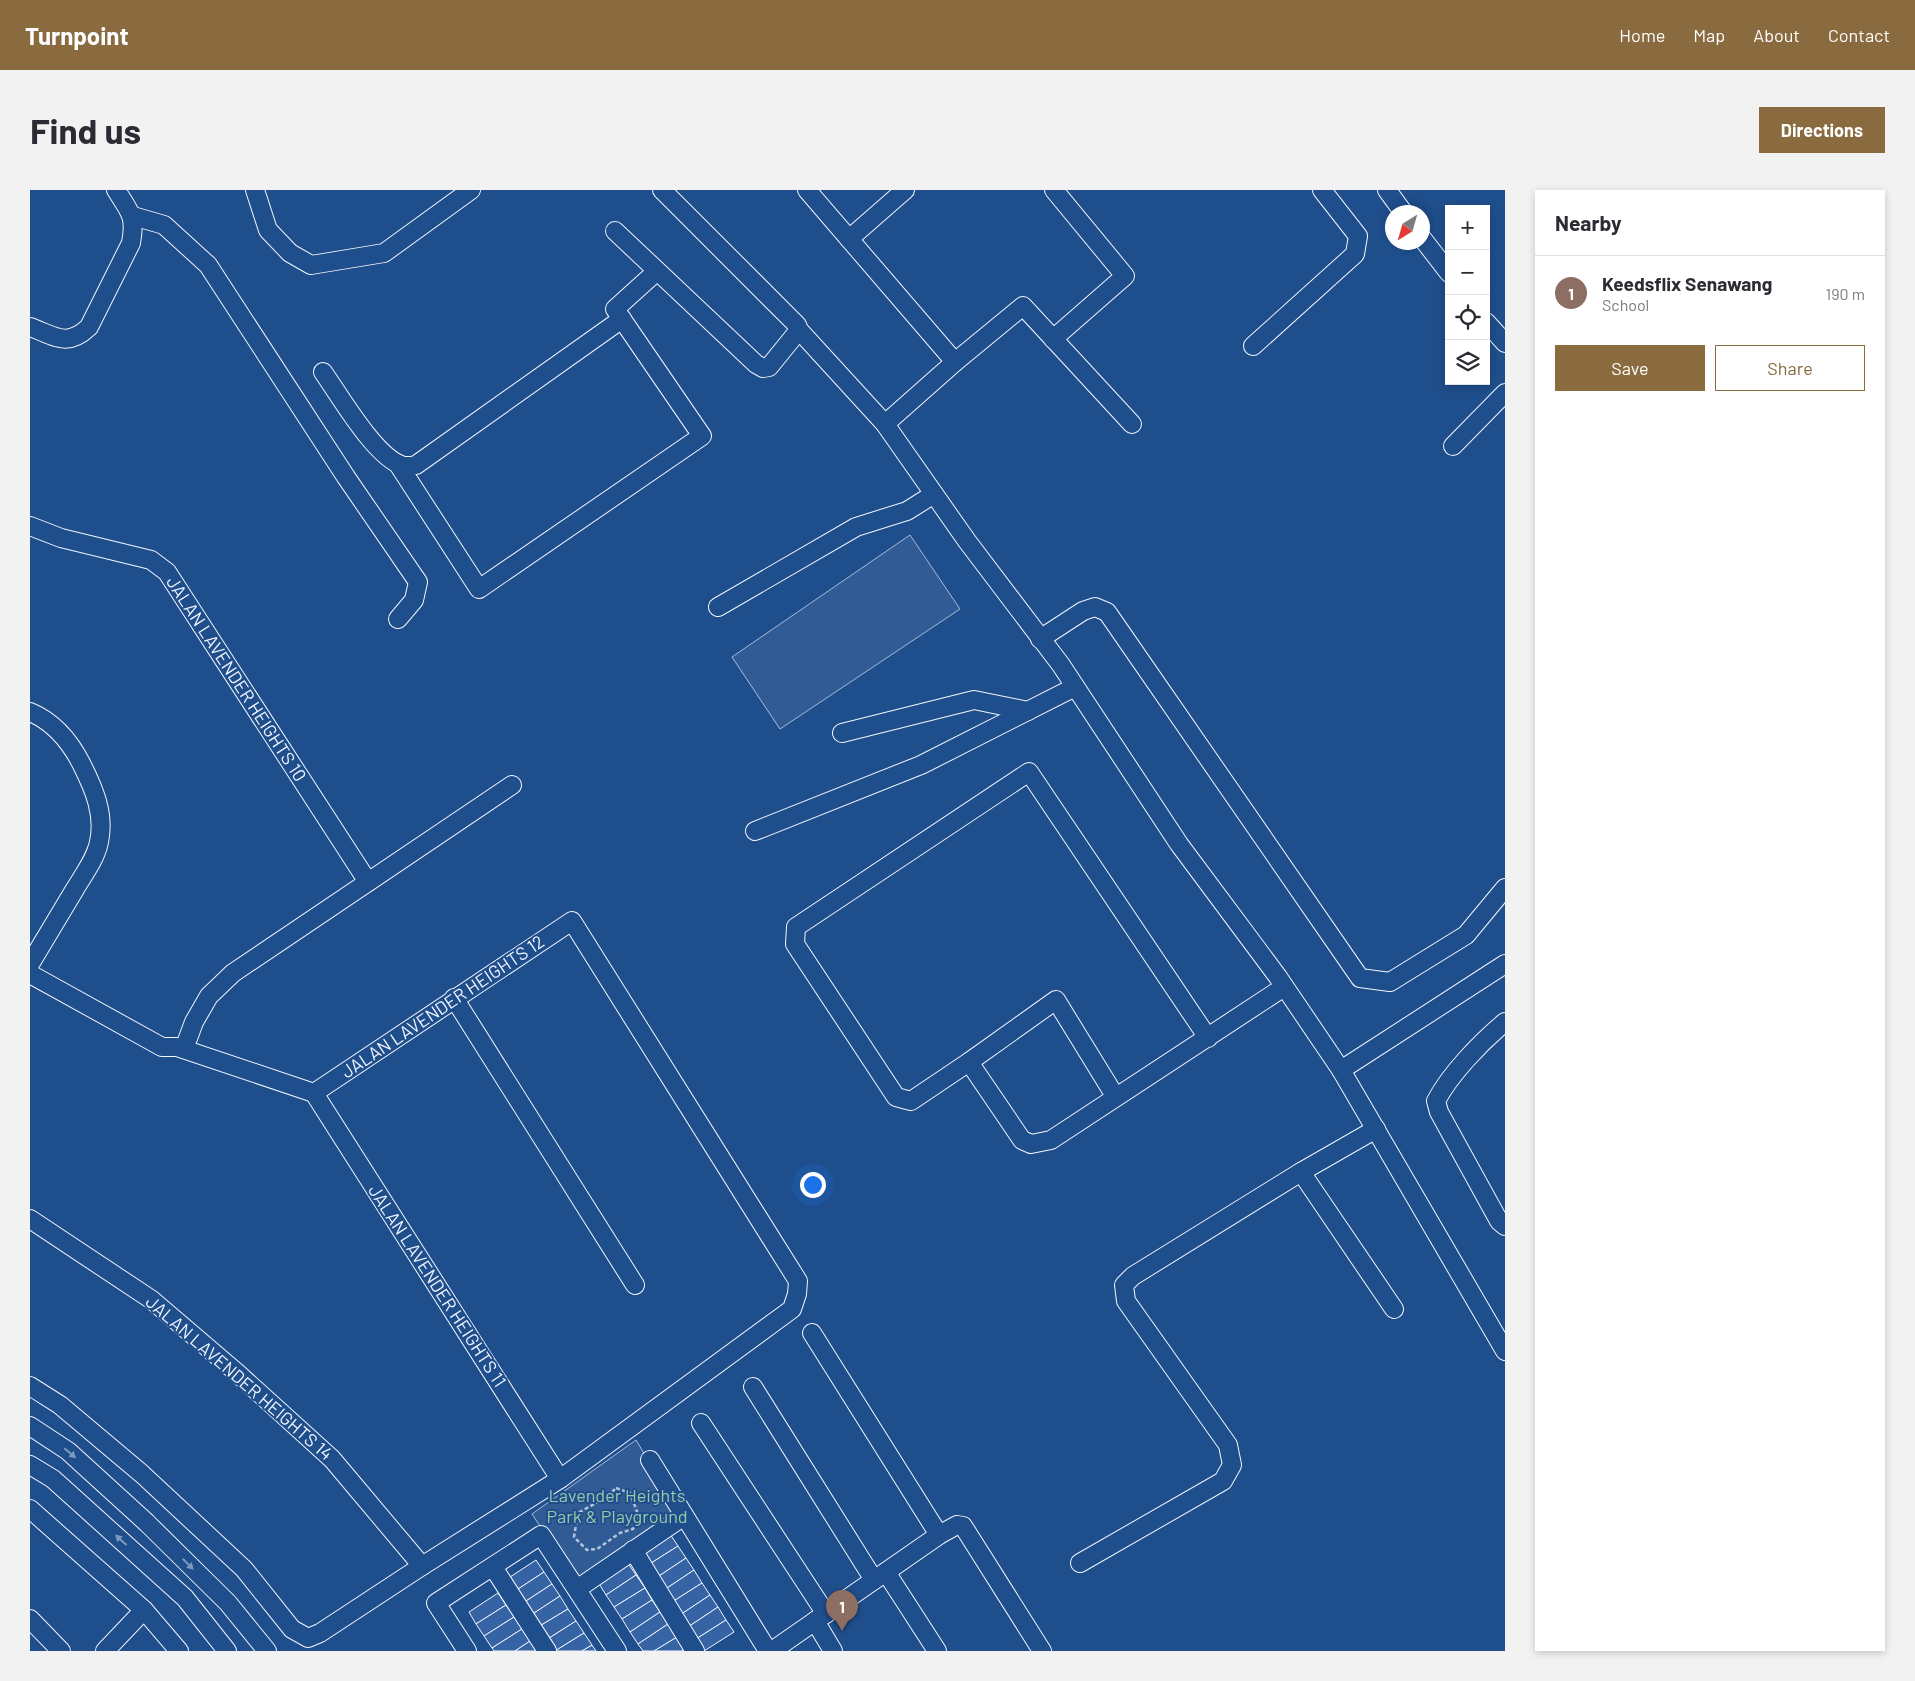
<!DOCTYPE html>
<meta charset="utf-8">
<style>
body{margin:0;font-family:Barlow,sans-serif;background:#f2f2f3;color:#2b2b33}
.controls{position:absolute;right:15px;top:15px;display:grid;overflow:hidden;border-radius:0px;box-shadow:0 2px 8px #0003}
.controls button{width:45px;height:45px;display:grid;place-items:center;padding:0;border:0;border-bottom:1px solid #e1e1e2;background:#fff;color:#2b2b33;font:25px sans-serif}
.compass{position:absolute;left:1355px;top:15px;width:45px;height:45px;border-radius:50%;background:#fff;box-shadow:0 2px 8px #0003;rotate:217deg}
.you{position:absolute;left:782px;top:994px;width:18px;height:18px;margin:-12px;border:4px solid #fff;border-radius:50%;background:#1a73e8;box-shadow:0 0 0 8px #1a73e833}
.badge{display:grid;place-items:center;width:32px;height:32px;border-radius:50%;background:#8a6a3f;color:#fff;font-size:16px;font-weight:700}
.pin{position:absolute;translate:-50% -41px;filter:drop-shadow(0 1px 2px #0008)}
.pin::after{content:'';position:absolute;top:26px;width:18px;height:15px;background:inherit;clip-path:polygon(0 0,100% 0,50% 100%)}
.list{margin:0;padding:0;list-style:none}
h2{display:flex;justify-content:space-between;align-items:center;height:65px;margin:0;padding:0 20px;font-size:21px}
h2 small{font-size:16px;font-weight:400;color:#7c7c81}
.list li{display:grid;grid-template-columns:32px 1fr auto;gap:15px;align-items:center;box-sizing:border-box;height:75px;padding:0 20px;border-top:1px solid #e1e1e2}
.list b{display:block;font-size:19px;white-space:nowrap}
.list p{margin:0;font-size:16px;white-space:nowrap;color:#7c7c81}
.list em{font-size:16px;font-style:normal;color:#7c7c81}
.actions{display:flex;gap:10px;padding:15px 20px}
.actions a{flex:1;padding:11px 0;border:1px solid #8a6a3f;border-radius:0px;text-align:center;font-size:18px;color:#8a6a3f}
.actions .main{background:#8a6a3f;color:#fff}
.icon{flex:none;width:28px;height:28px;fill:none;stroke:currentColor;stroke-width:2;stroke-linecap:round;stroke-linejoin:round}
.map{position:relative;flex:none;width:1475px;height:1461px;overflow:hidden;border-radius:0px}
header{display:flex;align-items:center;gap:30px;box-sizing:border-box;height:70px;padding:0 25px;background:#8a6a3f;color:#fff}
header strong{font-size:24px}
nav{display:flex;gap:28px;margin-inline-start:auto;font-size:18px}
.intro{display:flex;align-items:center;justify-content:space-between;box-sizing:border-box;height:120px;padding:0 30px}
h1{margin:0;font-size:35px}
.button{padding:12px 22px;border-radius:0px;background:#8a6a3f;color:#fff;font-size:18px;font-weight:700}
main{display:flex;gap:30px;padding:0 30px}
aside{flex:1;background:#fff;border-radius:0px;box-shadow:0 2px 8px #0003}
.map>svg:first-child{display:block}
.built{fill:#305b95;stroke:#a8bbd7}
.building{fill:#3563a3;stroke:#f2f6ff}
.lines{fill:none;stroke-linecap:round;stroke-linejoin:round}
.minor-casing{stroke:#f2f6ff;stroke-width:20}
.path{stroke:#b3c4dc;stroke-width:2.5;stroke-dasharray:4 2.5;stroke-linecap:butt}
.minor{stroke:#1f4e8c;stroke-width:18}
.oneway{fill:#7e9ac0}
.labels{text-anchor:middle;stroke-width:4;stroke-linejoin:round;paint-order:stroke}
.street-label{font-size:18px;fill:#f2f6ff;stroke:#1f4e8c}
.park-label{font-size:18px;fill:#97c8a6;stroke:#1f4e8c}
</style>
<header>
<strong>Turnpoint</strong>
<nav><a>Home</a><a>Map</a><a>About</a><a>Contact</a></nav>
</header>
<div class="intro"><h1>Find us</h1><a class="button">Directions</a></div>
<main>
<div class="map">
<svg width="1475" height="1461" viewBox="0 0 1475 1461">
<rect width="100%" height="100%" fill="#1f4e8c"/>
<g class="built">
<path d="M 880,345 L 930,419 L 750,539 L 702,467 Z"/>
<path d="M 606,1250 L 651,1325 L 548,1394 L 502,1324 Z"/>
</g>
<g class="building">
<path d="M 640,1344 L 648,1356 L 618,1375 L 610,1363 Z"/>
<path d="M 648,1356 L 656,1368 L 626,1388 L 618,1375 Z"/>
<path d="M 656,1368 L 664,1380 L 634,1400 L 626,1388 Z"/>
<path d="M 506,1370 L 514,1382 L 485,1401 L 477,1389 Z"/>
<path d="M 598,1373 L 606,1385 L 576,1405 L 568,1392 Z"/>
<path d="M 664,1380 L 672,1393 L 642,1412 L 634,1400 Z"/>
<path d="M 514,1382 L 522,1394 L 493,1413 L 485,1401 Z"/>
<path d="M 606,1385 L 615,1398 L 584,1417 L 576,1405 Z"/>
<path d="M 672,1393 L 680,1405 L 650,1425 L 642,1412 Z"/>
<path d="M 522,1394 L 530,1406 L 501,1425 L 493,1413 Z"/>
<path d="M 615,1398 L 622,1410 L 592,1429 L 584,1417 Z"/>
<path d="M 468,1403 L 476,1415 L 446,1434 L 439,1422 Z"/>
<path d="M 680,1405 L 688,1417 L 658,1437 L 650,1425 Z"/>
<path d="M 530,1406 L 538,1419 L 508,1437 L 501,1425 Z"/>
<path d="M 622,1410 L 630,1422 L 600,1442 L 592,1429 Z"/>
<path d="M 476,1415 L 484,1427 L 454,1446 L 446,1434 Z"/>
<path d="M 688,1417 L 696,1430 L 666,1449 L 658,1437 Z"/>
<path d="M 538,1419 L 546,1431 L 516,1450 L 508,1437 Z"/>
<path d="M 630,1422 L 638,1434 L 608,1454 L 600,1442 Z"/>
<path d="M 484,1427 L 492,1439 L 462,1458 L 454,1446 Z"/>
<path d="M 696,1430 L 704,1442 L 674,1461 L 666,1449 Z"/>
<path d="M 546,1431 L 554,1443 L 525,1461 L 516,1450 Z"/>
<path d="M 638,1434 L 647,1447 L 624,1461 L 613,1461 L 608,1454 Z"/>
<path d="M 492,1439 L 500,1451 L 485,1461 L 464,1461 L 462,1458 Z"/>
<path d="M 554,1443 L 562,1455 L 552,1461 L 525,1461 Z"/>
<path d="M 647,1447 L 655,1459 L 651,1461 L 624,1461 Z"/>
<path d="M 500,1451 L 506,1461 L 485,1461 Z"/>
<path d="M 562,1455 L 566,1461 L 552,1461 Z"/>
</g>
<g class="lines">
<g class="minor-casing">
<g id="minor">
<path d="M 225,0 L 238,40 L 260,63 L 281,75 L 354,63 L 441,0"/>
<path d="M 632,0 L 767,135 L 769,140 L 855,234 L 937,351 L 1031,475 L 1149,654 L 1248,787 L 1311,880 L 1475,1161"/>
<path d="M 777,0 L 925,172 L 855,234"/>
<path d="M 1357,0 L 1373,22"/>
<path d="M 103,26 L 134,35 L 178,75 L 316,287 L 388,392 L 384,410 L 368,429"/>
<path d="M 585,41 L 726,174 L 733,178 L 739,177 L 769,140"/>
<path d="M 1392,48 L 1419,83"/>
<path d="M 819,49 L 875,0"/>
<path d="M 1456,132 L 1475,153"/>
<path d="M 0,137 C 25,146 37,158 59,137 L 101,53 C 106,26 100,22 86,0"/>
<path d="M 1023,149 L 1095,86 L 1024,0"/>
<path d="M 1223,156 L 1325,64 L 1328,46 L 1292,0"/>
<path d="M 925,172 L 993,116 L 1102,234"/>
<path d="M 293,182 C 310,206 344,265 371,275 C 376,277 381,276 386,275 L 592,129"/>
<path d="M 1423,256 L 1475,203"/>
<path d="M 368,274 L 449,399 L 672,246 L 585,119 L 627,81"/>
<path d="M 0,336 L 31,348 L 121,370 L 137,382 L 338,692"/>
<path d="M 688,417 L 826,337 L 877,321 L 904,304"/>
<path d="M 1010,449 L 1053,421 L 1065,417 L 1077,422 L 1330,788 L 1360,792 L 1436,745 L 1475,698"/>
<path d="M 0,522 C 24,532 41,553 52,575 C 64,599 75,624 69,652 C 66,668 54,684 45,699 C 30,724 15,749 0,774"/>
<path d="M 812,543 L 944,510 L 998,521"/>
<path d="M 725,641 L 891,575 L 1045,497"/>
<path d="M 0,784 L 132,857 L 147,857 L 284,903"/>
<path d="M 424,808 L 605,1095"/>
<path d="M 1475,832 C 1451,852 1420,884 1406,911 L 1409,922 L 1469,1031 L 1475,1036"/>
<path d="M 1178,848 L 999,582 L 766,737 L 765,754 L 866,907 L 881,911 L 939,872 L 992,950 L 1001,954 L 1021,950 L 1254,797"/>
<path d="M 154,859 L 164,832 L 179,806 L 203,783 L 482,595"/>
<path d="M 939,872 L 1026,810 L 1085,906"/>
<path d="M 1311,880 L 1475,774"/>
<path d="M 284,903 L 530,1289"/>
<path d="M 1271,982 L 1364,1119"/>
<path d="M 0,1029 L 122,1110 L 205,1181 L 302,1269 L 392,1376"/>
<path d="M 782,1143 L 909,1345"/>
<path d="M 0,1196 L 30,1215 L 112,1284 L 214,1379 L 262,1439 L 278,1448 L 290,1443 L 392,1376 L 530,1289 L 762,1119 L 767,1104 L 768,1091 L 542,731 L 284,903"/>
<path d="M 723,1197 L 844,1390"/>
<path d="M 671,1233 L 796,1424"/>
<path d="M 0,1236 L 38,1261 L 117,1333 L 198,1413 L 237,1461"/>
<path d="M 620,1270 L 738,1461"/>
<path d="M 0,1275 L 23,1289 L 155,1408 L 197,1461"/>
<path d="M 0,1319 L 114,1420 L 149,1461"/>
<path d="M 603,1360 L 665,1461"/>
<path d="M 1050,1373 L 1193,1291 L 1202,1275 L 1198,1255 L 1096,1111 L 1094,1095 L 1103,1086 L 1271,982 L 1346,939"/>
<path d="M 463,1377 L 517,1461"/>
<path d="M 856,1382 L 907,1461"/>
<path d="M 547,1399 L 654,1326"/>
<path d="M 0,1429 L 31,1461"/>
<path d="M 785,1431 L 803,1461"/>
<path d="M 75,1461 L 114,1420"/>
<path d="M 437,1461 L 406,1413 L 511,1345 L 587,1461"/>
<path d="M 742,1461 L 909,1345 L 927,1335 L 933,1336 L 1012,1461"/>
</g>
</g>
<path class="path" d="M 586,1298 L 600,1303 L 609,1327 L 603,1339 L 590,1343 L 567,1359 L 557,1360 L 544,1347 L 548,1323 L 577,1307 Z"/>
<use href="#minor" class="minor"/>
</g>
<defs><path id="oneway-solid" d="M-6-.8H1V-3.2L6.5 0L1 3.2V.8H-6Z" transform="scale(1.25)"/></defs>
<g class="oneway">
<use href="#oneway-solid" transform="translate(40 1263) rotate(40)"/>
<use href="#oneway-solid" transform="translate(91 1350) rotate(-138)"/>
<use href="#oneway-solid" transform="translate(158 1374) rotate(45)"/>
</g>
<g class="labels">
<g class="street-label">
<text transform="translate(206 489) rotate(57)" y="6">JALAN LAVENDER HEIGHTS 10</text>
<text transform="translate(413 817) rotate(-34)" y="6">JALAN LAVENDER HEIGHTS 12</text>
<text transform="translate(407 1096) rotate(57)" y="6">JALAN LAVENDER HEIGHTS 11</text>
<text transform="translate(209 1188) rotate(41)" y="6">JALAN LAVENDER HEIGHTS 14</text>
</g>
<g class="park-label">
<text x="587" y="1312">Lavender Heights<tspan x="587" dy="21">Park &amp; Playground</tspan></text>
</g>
</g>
</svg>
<div class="controls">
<button>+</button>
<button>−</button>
<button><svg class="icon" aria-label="locate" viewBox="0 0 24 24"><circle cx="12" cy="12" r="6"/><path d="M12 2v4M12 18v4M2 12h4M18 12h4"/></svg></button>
<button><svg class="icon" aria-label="layers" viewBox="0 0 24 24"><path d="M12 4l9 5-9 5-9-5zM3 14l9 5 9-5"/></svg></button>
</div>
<svg class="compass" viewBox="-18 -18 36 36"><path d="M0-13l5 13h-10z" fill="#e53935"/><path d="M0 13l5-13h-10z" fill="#7c7c81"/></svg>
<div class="you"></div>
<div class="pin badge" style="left:812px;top:1441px;background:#8d6e63">1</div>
</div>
<aside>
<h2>Nearby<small></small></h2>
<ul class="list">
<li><span class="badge" style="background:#8d6e63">1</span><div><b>Keedsflix Senawang</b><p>School</p></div><em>190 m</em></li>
</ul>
<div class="actions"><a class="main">Save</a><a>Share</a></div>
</aside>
</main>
